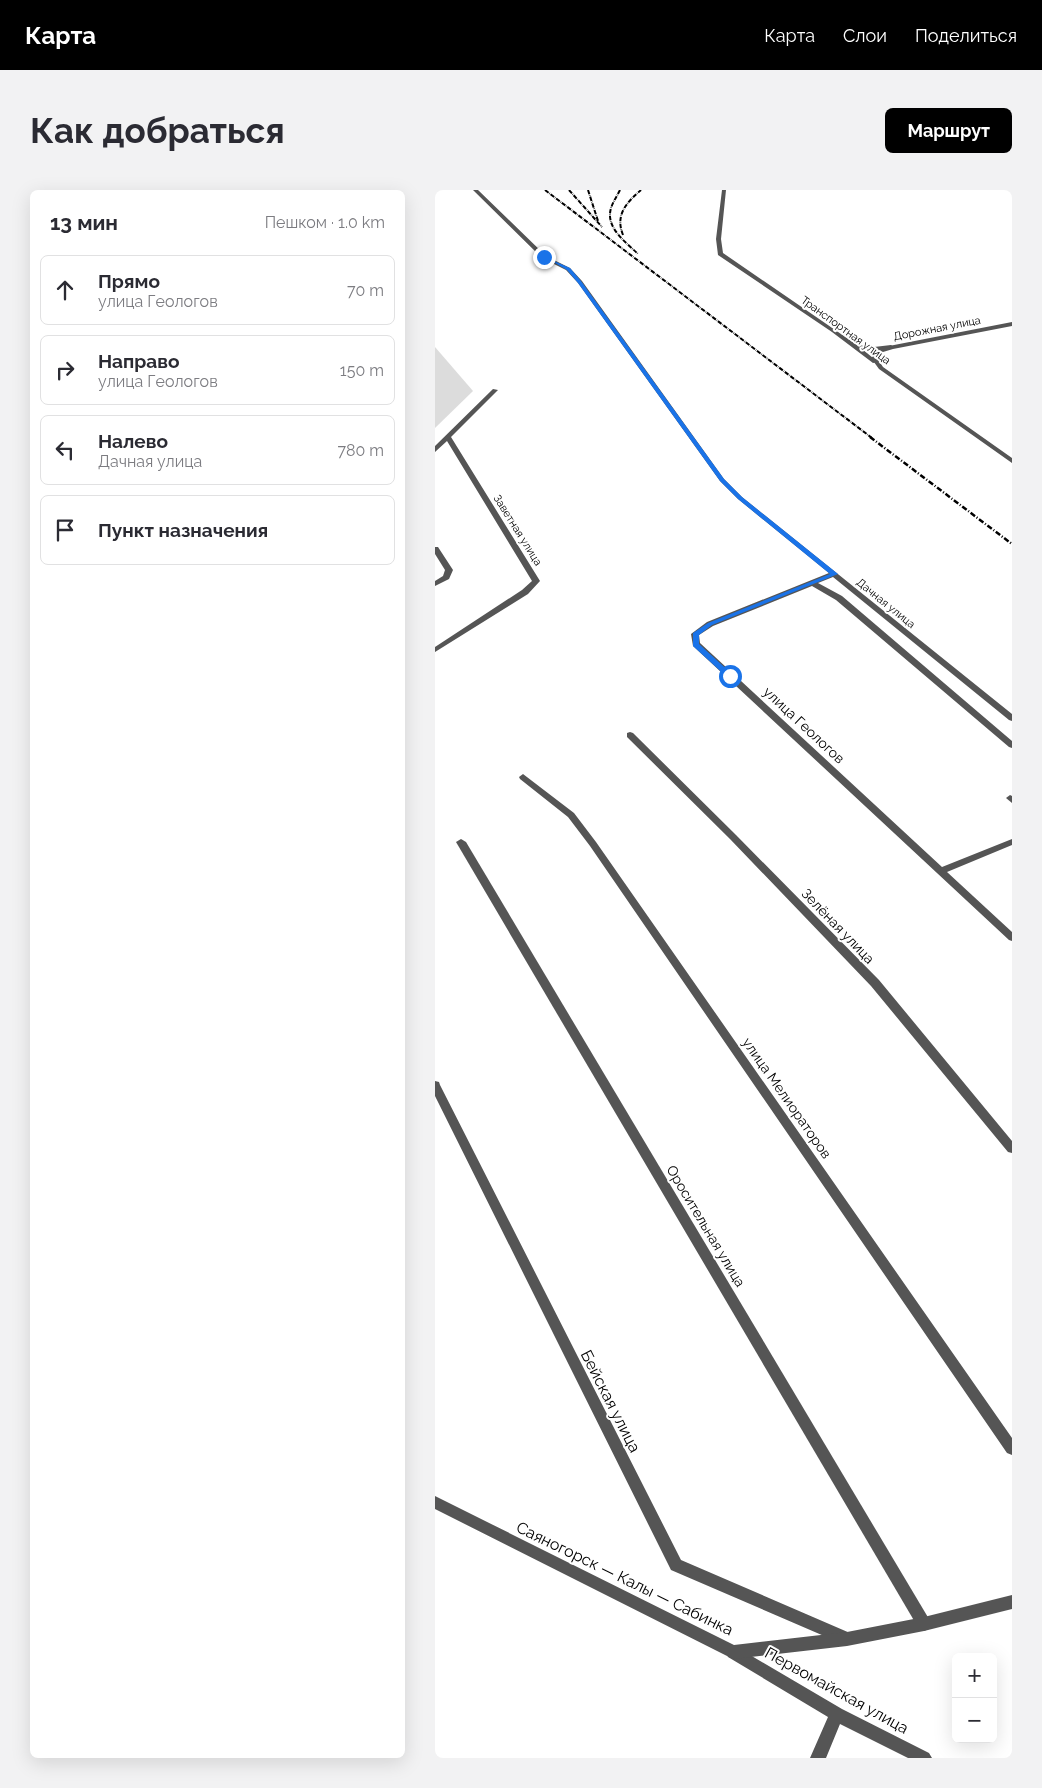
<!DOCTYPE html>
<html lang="ru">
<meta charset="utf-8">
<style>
body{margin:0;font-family:Raleway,sans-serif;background:#f2f2f3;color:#2b2b33}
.controls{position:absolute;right:15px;bottom:15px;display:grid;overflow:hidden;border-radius:8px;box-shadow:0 5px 20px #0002}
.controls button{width:45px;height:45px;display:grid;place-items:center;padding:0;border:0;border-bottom:1px solid #e1e1e2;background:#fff;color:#2b2b33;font:25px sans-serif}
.stop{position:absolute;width:15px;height:15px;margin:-11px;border:4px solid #1a73e8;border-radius:50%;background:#fff}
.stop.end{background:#1a73e8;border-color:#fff;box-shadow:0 1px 5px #0008}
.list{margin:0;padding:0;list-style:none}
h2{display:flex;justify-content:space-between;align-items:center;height:65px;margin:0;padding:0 20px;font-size:21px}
h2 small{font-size:16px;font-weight:400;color:#7c7c81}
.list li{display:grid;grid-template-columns:32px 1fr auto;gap:15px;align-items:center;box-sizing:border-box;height:70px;margin:0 10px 10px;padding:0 10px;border:1px solid #e1e1e2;border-radius:8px}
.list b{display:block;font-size:19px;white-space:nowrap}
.list p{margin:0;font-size:16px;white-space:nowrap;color:#7c7c81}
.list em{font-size:16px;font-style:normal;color:#7c7c81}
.icon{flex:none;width:28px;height:28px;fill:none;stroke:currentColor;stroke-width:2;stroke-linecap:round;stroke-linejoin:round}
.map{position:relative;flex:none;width:577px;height:1568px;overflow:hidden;border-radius:8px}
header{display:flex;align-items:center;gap:30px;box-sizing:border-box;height:70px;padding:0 25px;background:#000;color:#fff}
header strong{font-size:24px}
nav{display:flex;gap:28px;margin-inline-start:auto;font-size:18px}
.intro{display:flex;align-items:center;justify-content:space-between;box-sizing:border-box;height:120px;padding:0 30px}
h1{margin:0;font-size:35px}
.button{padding:12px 22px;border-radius:8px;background:#000;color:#fff;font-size:18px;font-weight:700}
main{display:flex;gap:30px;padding:0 30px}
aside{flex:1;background:#fff;border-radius:8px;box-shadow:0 5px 20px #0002}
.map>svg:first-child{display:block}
.green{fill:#dcdcdc}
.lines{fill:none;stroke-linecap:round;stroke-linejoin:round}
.minor{fill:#555;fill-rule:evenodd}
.tertiary{fill:#555;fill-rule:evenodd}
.rail-far1{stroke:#000;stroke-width:2;stroke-dasharray:4.5 1 0.5 1;stroke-linecap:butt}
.rail{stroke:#000;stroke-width:2.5;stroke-dasharray:5.5 2 1 2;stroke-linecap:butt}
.route{fill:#1a73e8}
.labels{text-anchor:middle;stroke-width:4;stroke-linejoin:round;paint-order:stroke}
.far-street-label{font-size:11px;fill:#000;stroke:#fff}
.street-label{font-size:14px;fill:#000;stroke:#fff}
.near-street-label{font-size:16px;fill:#000;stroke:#fff}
</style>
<header>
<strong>Карта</strong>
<nav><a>Карта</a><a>Слои</a><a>Поделиться</a></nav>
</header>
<div class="intro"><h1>Как добраться</h1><a class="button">Маршрут</a></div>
<main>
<aside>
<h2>13 мин<small>Пешком · 1.0 km</small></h2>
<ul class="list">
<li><svg class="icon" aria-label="ahead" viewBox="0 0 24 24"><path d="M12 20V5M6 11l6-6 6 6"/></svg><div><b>Прямо</b><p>улица Геологов</p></div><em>70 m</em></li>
<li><svg class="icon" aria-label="right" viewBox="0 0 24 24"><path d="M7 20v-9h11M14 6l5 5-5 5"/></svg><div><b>Направо</b><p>улица Геологов</p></div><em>150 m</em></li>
<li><svg class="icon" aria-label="left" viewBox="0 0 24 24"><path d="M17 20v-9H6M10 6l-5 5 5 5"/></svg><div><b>Налево</b><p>Дачная улица</p></div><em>780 m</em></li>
<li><svg class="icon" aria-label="arrive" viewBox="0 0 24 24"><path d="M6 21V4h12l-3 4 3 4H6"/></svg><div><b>Пункт назначения</b></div></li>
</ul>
</aside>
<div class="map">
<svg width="577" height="1568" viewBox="0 0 577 1568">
<rect width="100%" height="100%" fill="#fff"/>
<path class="green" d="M 0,157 L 38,201 L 0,238 Z"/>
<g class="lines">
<g class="minor">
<path d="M 38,0 L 43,0 L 111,66 L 135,78 L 147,91 L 289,289 L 307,307 L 577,524 L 577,531 L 574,530 L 398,387 L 383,393 L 407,406 L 577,551 L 577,558 L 574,557 L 401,410 L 377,396 L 278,436 L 264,445 L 265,453 L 507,677 L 577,649 L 577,655 L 512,682 L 577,742 L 577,751 L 574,750 L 258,456 L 256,444 L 272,432 L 394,383 L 303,309 L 285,291 L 143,93 L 131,80 L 107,68 Z"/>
<path d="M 287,0 L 291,0 L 286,49 L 288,63 L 422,155 L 439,157 L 456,155 L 459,157 L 458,158 L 439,161 L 427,159 L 443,172 L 438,173 L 397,142 L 283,65 L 281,49 Z"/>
<path d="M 58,199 L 63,200 L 16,247 L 105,391 L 93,404 L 0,462 L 0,457 L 87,400 L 97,391 L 12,251 L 0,262 L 0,256 Z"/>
<path d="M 0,357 L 3,357 L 18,380 L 14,389 L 0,396 L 0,391 L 8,386 L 10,380 L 0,364 Z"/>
<path d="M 195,542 L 198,543 L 301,645 L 444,790 L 577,951 L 577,963 L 573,962 L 436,796 L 295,649 L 192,547 L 192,543 Z"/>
<path d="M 88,584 L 139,623 L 161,652 L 577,1248 L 577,1265 L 572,1263 L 155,656 L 133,627 L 85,589 L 84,587 Z"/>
<path d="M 575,605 L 577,606 L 577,613 L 571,608 Z"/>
<path d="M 26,649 L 31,652 L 494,1429 L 496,1434 L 494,1439 L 489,1441 L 484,1439 L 21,652 Z"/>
<path d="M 0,891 L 4,892 L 5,895 L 246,1370 L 415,1443 L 417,1448 L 415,1453 L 410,1455 L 236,1380 L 0,906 Z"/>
<path d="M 298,1455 L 407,1519 L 494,1563 L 497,1568 L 473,1568 L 405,1534 L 391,1568 L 375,1568 L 393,1527 L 293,1467 L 291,1462 L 293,1457 Z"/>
</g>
<g class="tertiary">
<path d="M 577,132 L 577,136 L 458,159 L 448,162 L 442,168 L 448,177 L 577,268 L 577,273 L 444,179 L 436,168 L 444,160 L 454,156 Z"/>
<path d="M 0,1306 L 299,1455 L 412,1442 L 489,1427 L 577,1405 L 577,1419 L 489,1441 L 412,1456 L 298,1469 L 0,1319 Z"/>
</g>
<g class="rail-far1">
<path d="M 110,0 L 437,248"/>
<path d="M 134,0 L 167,37"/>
<path d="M 153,0 L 163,31"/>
<path d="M 185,0 C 182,6 178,12 176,18 C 170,38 191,52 203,64"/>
<path d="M 188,45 C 180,25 191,13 206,0"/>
</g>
<path class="rail" d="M 435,247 L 577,354"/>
</g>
<path class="route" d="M 108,66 L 135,78 L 146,91 L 289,289 L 307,307 L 403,384 L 277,435 L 264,445 L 264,454 L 298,485 L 298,488 L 293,488 L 258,456 L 258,443 L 273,433 L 395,384 L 303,309 L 285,291 L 143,93 L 132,80 Z"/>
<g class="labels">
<g class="far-street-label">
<text transform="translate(502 138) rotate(-11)" y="4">Дорожная улица</text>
<text transform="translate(411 140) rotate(36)" y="4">Транспортная улица</text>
<text transform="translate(83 340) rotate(58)" y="4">Заветная улица</text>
<text transform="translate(451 413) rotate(39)" y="4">Дачная улица</text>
</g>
<g class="street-label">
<text transform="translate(369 535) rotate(43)" y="5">улица Геологов</text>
<text transform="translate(403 736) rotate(46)" y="5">Зелёная улица</text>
<text transform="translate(352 908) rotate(55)" y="5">улица Мелиораторов</text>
<text transform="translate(271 1036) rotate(59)" y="5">Оросительная улица</text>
</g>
<g class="near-street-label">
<text transform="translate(176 1211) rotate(63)" y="6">Бейская улица</text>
<text transform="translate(190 1388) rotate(26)" y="6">Саяногорск — Калы — Сабинка</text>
<text transform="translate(402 1500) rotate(29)" y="6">Первомайская улица</text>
</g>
</g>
</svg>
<div class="controls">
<button>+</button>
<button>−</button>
</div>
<div class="stop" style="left:295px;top:486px"></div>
<div class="stop end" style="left:109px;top:67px"></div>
</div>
</main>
